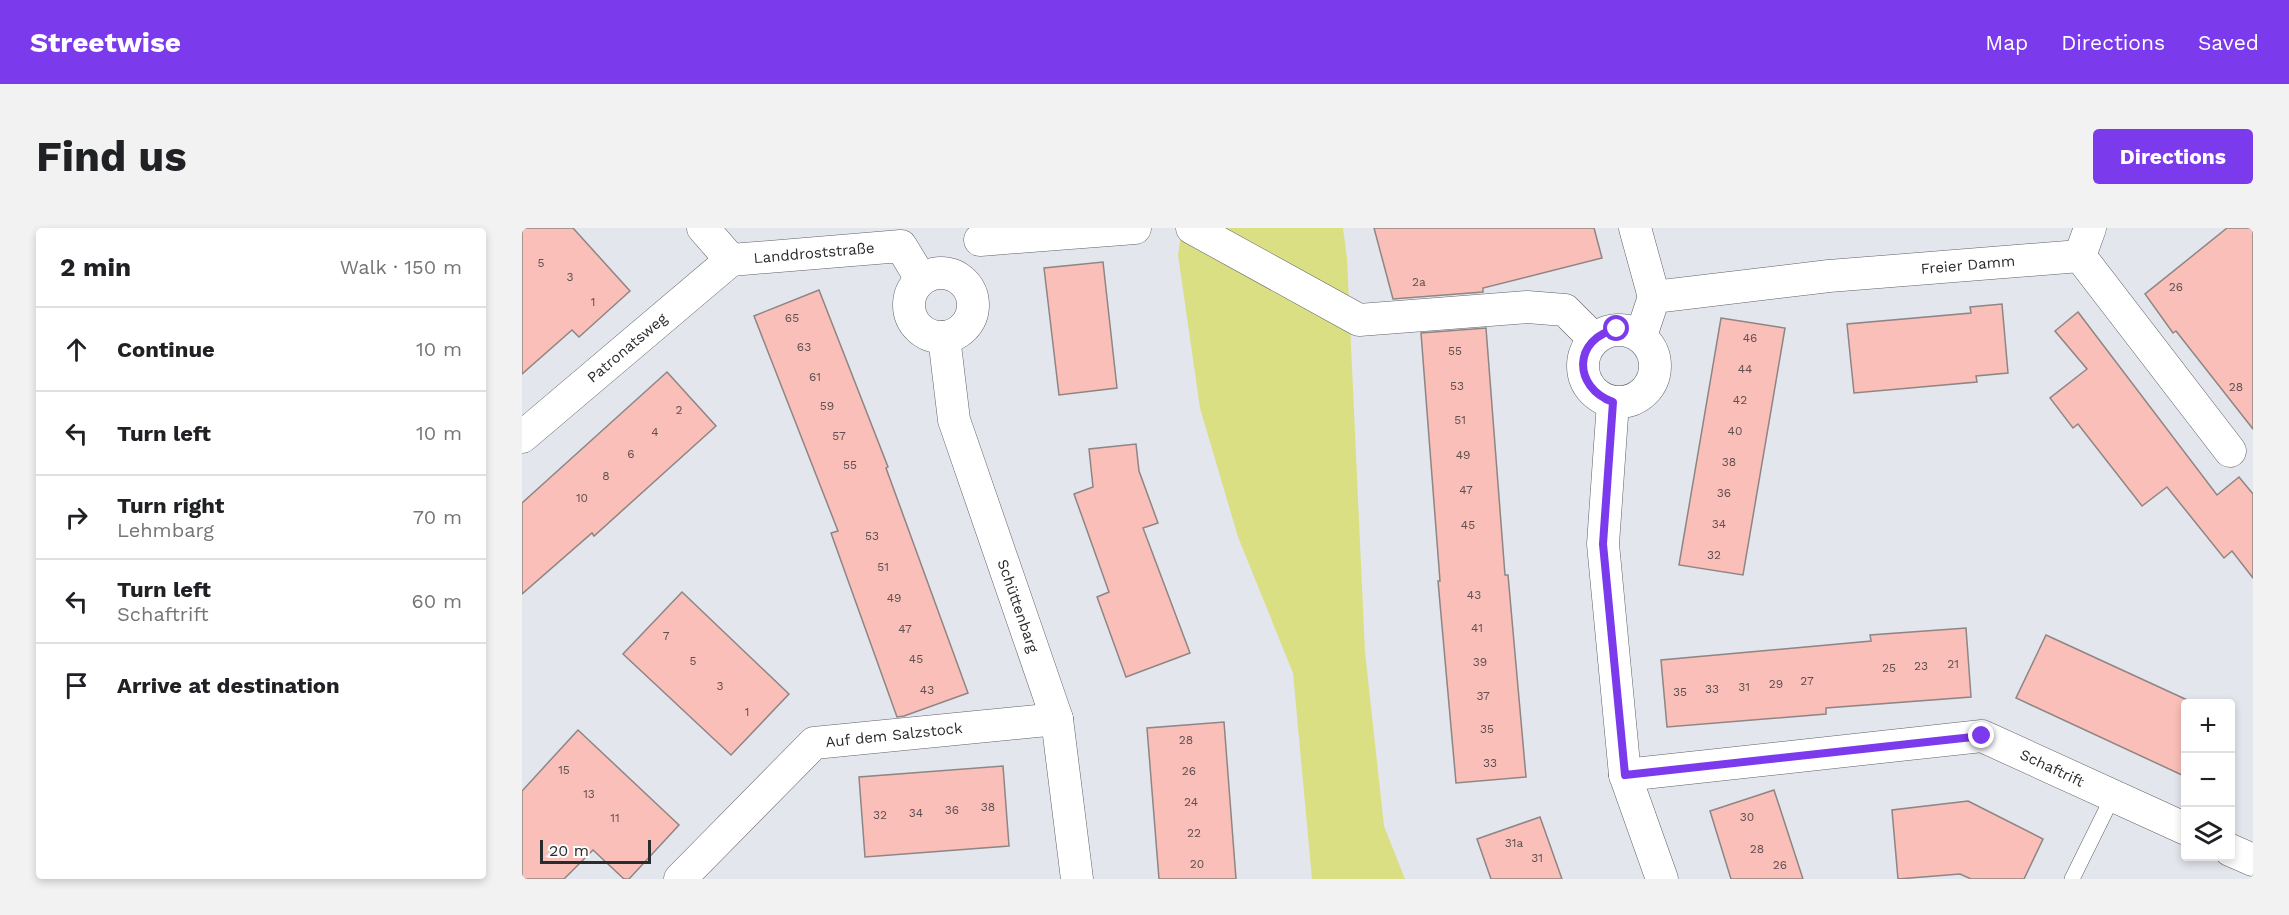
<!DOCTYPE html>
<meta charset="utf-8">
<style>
body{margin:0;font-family:"Work Sans",sans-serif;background:#f2f2f2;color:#202124}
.controls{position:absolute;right:18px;bottom:18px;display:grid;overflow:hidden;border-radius:6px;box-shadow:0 3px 9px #0003}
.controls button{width:54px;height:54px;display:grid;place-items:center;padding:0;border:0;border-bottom:2px solid #e0e0e0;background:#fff;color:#202124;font:30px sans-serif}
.scale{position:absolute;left:18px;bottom:15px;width:111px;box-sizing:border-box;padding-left:6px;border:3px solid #2a2b2d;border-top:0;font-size:16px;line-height:21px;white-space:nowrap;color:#2a2b2d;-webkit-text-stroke:4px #fff;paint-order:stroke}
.stop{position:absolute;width:18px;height:18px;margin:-14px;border:4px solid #7c3aed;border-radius:50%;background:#fff}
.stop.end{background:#7c3aed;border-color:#fff;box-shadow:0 2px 6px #0008}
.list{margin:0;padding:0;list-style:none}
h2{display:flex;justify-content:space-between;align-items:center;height:78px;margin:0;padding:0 24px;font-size:26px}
h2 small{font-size:20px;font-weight:400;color:#757577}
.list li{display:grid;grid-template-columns:39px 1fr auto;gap:18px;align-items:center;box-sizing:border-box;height:84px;padding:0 24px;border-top:2px solid #e0e0e0}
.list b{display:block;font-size:22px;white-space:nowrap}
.list p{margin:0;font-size:20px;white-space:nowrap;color:#757577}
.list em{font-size:20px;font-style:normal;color:#757577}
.icon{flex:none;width:33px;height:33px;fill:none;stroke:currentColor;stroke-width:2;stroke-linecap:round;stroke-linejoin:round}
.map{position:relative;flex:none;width:1731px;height:651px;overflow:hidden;border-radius:6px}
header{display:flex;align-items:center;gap:36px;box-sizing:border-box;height:84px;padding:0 30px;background:#7c3aed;color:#fff}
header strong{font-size:28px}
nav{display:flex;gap:33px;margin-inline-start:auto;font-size:21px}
.intro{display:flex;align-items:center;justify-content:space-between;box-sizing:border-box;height:144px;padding:0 36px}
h1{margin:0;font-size:42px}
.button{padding:15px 27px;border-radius:6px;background:#7c3aed;color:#fff;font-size:21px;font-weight:700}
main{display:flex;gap:36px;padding:0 36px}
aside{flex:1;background:#fff;border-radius:6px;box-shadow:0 3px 9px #0003}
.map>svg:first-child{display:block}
.green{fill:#dbdf83}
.building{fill:#fabfb8;stroke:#8e8584;stroke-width:1.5}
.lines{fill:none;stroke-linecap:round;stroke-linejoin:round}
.lane-casing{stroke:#5e6167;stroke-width:16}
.street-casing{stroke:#5e6167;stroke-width:33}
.lane{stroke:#fff;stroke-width:15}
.street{stroke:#fff;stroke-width:32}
.route{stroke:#7c3aed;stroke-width:8}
.labels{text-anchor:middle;stroke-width:5;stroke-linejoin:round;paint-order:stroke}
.number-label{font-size:12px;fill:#5e5050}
.street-label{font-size:15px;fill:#2a2b2d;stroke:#fff}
</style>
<header>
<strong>Streetwise</strong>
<nav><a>Map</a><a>Directions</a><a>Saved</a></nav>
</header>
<div class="intro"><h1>Find us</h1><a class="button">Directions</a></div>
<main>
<aside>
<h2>2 min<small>Walk · 150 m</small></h2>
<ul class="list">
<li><svg class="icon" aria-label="ahead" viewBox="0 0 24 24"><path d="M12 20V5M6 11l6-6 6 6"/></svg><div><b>Continue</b></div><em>10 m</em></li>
<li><svg class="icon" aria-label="left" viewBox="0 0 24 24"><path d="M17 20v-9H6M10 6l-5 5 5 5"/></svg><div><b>Turn left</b></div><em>10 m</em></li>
<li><svg class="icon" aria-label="right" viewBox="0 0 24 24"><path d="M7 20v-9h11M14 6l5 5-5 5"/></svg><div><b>Turn right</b><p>Lehmbarg</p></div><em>70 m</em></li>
<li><svg class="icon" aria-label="left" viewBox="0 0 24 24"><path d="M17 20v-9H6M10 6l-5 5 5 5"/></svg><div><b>Turn left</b><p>Schaftrift</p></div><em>60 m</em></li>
<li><svg class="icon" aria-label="arrive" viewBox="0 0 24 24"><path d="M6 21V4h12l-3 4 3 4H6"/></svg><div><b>Arrive at destination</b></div></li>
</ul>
</aside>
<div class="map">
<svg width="1731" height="651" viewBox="0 0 1731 651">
<rect width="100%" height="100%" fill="#e3e6ed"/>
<path class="green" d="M 660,0 L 821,0 L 825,30 L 843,424 L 862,598 L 883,651 L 790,651 L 771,445 L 716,309 L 678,180 L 656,27 Z"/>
<g class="building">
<path d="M 0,0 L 51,0 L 108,63 L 57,109 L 50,102 L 0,146 Z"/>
<path d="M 852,0 L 1072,0 L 1080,30 L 961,60 L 961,64 L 871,71 Z"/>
<path d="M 1705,0 L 1731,0 L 1731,201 L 1654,103 L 1651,105 L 1623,66 Z"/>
<path d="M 581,34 L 595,160 L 537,167 L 522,40 Z"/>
<path d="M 297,62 L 366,239 L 364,240 L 446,465 L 382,488 L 375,489 L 309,305 L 316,303 L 232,88 Z"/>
<path d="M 1480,76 L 1486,145 L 1454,148 L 1455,154 L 1332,165 L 1325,96 L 1449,85 L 1448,79 Z"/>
<path d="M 1556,84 L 1695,267 L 1717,249 L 1731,266 L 1731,350 L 1710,323 L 1702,330 L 1645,259 L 1620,278 L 1556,196 L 1551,200 L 1528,170 L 1565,141 L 1533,103 Z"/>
<path d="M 1199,90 L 1263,100 L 1221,347 L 1157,337 Z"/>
<path d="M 964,100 L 983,347 L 986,347 L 1004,549 L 934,555 L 916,353 L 918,353 L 899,105 Z"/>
<path d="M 145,144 L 194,198 L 72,308 L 70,305 L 0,366 L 0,275 Z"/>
<path d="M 614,216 L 617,243 L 636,295 L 621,300 L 668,425 L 604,449 L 575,369 L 587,364 L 552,266 L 571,259 L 567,221 Z"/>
<path d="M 160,364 L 267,466 L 209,527 L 101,426 Z"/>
<path d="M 1444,400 L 1449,469 L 1304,480 L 1304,486 L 1145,499 L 1139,432 L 1349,413 L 1348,407 Z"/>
<path d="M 1524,407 L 1674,476 L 1664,476 L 1664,540 L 1660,547 L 1494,470 Z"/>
<path d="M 702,494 L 714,651 L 637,651 L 625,500 Z"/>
<path d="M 56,502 L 157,597 L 107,651 L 102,651 L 71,622 L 42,651 L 0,651 L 0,563 Z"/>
<path d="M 481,538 L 487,618 L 343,629 L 337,549 Z"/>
<path d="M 1252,562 L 1281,651 L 1209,651 L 1188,583 Z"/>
<path d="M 1446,573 L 1521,611 L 1502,651 L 1449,651 L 1438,646 L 1376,651 L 1370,582 Z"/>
<path d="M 1018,589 L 1040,651 L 969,651 L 955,611 Z"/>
</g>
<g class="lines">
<g class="lane-casing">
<path id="lane" d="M 1550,651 L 1591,568"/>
</g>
<g class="street-casing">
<g id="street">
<path d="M 181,0 L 209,32 L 379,18 L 399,51"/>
<path d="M 670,0 L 837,92 L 1005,79 L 1043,82 L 1072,111"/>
<path d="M 1113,0 L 1132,69"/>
<path d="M 458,12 L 613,0"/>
<path d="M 1558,28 L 1568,0"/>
<circle cx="419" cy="77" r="32"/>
<circle cx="1097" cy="138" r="36"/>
<path d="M 1119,108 L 1132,69 L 1307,48 L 1558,28 L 1708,223"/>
<path d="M 422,109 L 432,192 L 535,491 L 555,651"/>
<path d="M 1091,174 L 1081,316 L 1103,547 L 1140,651"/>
<path d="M 0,209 L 209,32"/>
<path d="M 1103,547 L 1460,508 L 1664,601"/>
<path d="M 1708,622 L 1731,632"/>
<path d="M 158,651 L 292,515 L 535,491"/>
</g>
</g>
<use href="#lane" class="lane"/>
<use href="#street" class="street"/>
</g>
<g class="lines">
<path class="route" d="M 1095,101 C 1051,110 1050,159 1091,174 L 1081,316 L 1103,547 L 1460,508"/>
</g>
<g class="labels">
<g class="number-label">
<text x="19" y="39">5</text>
<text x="48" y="53">3</text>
<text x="897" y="58">2a</text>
<text x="1654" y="63">26</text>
<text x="71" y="78">1</text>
<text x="270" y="94">65</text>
<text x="1228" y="114">46</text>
<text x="282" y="123">63</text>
<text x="933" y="127">55</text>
<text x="1223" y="145">44</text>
<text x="293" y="153">61</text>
<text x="935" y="162">53</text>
<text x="1714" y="163">28</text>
<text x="1218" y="176">42</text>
<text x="305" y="182">59</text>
<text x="157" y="186">2</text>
<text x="938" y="196">51</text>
<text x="1213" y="207">40</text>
<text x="133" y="208">4</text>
<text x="317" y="212">57</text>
<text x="109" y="230">6</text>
<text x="941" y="231">49</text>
<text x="1207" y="238">38</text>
<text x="328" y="241">55</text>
<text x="84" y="252">8</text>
<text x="944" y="266">47</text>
<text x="1202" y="269">36</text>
<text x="60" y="274">10</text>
<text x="1197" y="300">34</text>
<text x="946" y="301">45</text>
<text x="350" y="312">53</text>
<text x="1192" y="331">32</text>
<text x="361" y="343">51</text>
<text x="952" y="371">43</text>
<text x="372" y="374">49</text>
<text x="955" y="404">41</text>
<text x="383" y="405">47</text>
<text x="144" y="412">7</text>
<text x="394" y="435">45</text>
<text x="171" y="437">5</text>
<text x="958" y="438">39</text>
<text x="1431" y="440">21</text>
<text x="1399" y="442">23</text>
<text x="1367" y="444">25</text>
<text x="1285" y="457">27</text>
<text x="1254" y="460">29</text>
<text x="198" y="462">3</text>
<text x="1222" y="463">31</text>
<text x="1190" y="465">33</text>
<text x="405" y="466">43</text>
<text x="1158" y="468">35</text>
<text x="961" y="472">37</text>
<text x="225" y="488">1</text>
<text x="965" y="505">35</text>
<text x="664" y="516">28</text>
<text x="968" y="539">33</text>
<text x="42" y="546">15</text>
<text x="667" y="547">26</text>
<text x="67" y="570">13</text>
<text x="669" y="578">24</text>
<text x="466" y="583">38</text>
<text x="430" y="586">36</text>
<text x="394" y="589">34</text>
<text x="358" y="591">32</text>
<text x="1225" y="593">30</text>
<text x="93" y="594">11</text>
<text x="672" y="609">22</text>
<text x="992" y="619">31a</text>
<text x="1235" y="625">28</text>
<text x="1015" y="634">31</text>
<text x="675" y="640">20</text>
<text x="1258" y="641">26</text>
</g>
<g class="street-label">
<text transform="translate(292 25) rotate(-5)" y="5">Landdroststraße</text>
<text transform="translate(1446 37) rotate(-5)" y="5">Freier Damm</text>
<text transform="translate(105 120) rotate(-40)" y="5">Patronatsweg</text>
<text transform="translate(496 378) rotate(71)" y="5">Schüttenbarg</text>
<text transform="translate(372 507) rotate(-6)" y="5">Auf dem Salzstock</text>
<text transform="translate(1530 540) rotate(25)" y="5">Schaftrift</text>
</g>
</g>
</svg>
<div class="controls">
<button>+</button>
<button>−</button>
<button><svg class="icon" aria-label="layers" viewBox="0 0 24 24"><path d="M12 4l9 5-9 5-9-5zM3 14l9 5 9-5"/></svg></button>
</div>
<div class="scale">20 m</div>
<div class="stop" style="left:1095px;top:101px"></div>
<div class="stop end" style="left:1460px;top:508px"></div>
</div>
</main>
